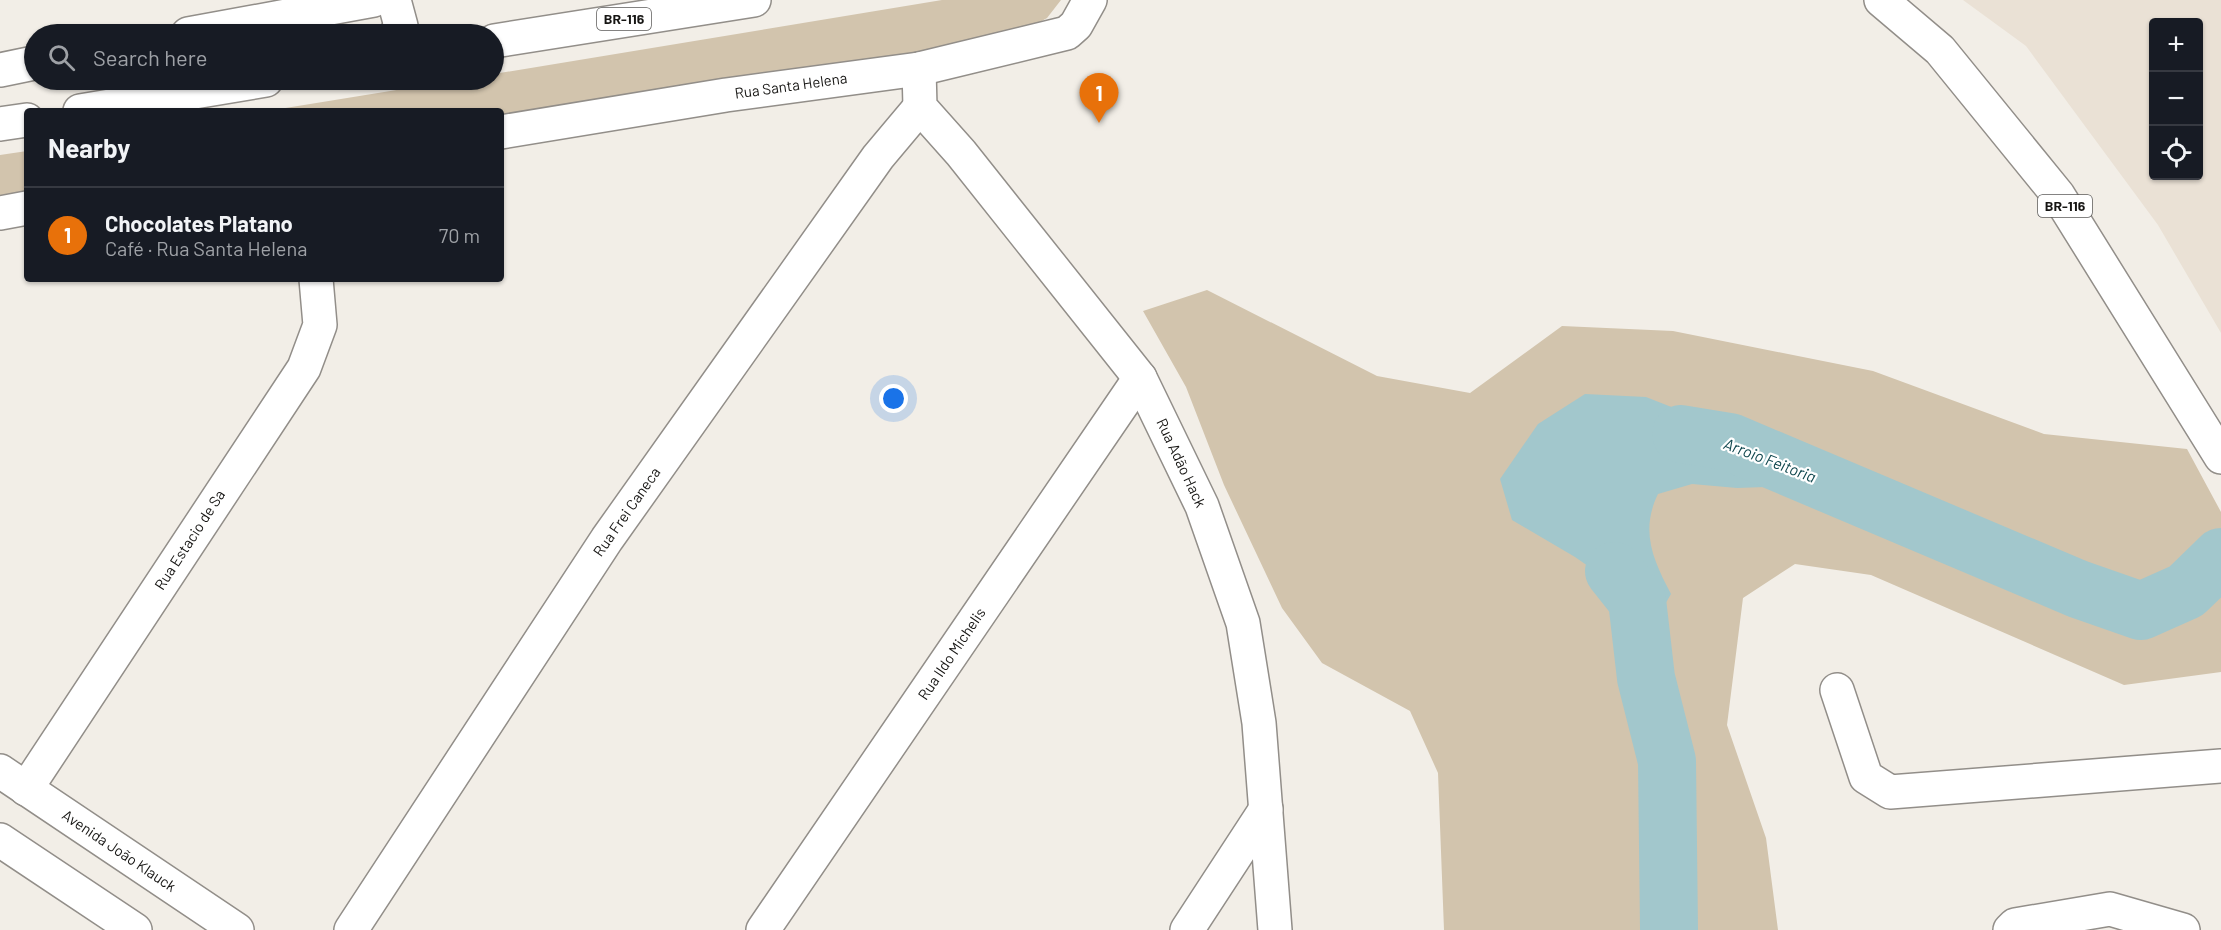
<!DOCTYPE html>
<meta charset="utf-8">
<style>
body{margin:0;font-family:Barlow,sans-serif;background:#20242c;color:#f1f3f6}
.controls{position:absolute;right:18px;top:18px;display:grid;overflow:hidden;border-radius:6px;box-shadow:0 2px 4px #0004}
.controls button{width:54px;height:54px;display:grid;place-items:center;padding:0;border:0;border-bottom:2px solid #363941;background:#171b24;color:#f1f3f6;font:30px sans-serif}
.you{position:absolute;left:894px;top:399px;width:21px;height:21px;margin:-15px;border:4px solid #fff;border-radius:50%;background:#1a73e8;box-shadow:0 0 0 9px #1a73e833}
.badge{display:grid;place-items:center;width:39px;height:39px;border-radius:50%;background:#377e88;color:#fff;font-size:20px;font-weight:700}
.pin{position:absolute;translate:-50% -50px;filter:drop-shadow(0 2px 3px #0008)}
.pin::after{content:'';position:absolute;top:32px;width:21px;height:18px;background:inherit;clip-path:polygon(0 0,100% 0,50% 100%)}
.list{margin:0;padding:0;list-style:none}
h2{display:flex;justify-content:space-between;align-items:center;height:78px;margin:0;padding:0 24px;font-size:26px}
h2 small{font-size:20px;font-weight:400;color:#9ea1a6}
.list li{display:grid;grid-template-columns:39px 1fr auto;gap:18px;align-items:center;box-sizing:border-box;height:96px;padding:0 24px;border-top:2px solid #363941}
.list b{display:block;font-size:22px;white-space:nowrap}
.list p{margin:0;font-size:20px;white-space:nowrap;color:#9ea1a6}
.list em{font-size:20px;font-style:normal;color:#9ea1a6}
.icon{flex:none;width:33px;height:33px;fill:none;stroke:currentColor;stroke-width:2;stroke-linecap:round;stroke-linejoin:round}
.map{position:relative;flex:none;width:2221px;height:930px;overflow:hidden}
.search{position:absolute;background:#171b24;box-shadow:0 2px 4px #0004;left:24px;top:24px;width:480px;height:66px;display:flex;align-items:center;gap:15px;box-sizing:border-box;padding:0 21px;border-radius:33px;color:#9ea1a6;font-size:22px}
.panel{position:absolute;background:#171b24;box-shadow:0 2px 4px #0004;left:24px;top:108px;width:480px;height:174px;border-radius:6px}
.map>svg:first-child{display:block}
.built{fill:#eae1d5;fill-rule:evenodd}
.green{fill:#d2c4ad}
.water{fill:#a2c7cc}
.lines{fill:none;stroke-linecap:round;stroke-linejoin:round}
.river{stroke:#a2c7cc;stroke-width:58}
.minor-casing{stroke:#928e89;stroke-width:36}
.major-casing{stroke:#928e89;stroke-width:36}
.minor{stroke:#fff;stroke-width:33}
.major{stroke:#fff;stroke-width:33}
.labels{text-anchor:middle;stroke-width:4.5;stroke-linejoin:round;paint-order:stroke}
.shield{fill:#fff;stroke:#5c5b5a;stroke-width:1.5}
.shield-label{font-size:14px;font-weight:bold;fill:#161513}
.street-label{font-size:15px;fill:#161513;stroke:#fff}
.water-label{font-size:16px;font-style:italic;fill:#0f474e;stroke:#fff}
</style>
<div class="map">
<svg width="2221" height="930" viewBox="0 0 2221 930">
<rect width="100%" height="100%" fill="#f2eee7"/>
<path class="built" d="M 1963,0 L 2221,0 L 2221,333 L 2158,225 L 2026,46 ZM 2154,22 L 2198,22 L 2198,176 L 2154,176 Z"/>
<g class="green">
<path d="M 942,0 L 1061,0 L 1047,18 L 1024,31 L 907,58 L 501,120 L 501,111 L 267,111 L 458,80 L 494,80 L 494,74 Z"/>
<path d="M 27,151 L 27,193 L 0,197 L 0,155 Z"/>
<path d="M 1207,290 L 1377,376 L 1470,393 L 1562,326 L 1673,331 L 1873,371 L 2044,434 L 2187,449 L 2221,512 L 2221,672 L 2124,685 L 1871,575 L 1795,564 L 1743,598 L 1727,725 L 1766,838 L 1778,930 L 1444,930 L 1438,773 L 1410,711 L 1322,663 L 1282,608 L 1224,485 L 1186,387 L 1143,311 Z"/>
</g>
<path class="water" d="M 1585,394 L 1646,397 L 1712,423 L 1753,451 L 1785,465 L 1793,486 L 1737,488 L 1692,484 L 1658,494 C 1640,531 1653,560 1671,594 L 1643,642 L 1637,600 L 1575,557 L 1512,520 L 1500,479 L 1538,424 Z"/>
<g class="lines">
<g class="river">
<path d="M 1681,434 L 1730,442 L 2078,589 L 2141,611 L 2186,591 L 2221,557"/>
<path d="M 1614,571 L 1637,600 L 1646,678 L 1667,761 L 1669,930"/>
</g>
<g class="minor-casing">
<g id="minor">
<path d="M 919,69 L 920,107 L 961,153 L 1140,378 L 1202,506 L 1243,623 L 1259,723 L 1275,930"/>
<path d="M 501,132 L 726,95 L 919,69 L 1067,33 L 1076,25 L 1090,0"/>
<path d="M 0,213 L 27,208"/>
<path d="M 1837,690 L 1866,777 L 1890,792 L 2221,766"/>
<path d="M 26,789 L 304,368 L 320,325 L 316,279"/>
<path d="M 351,930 L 607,539 L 878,157 L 920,107"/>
<path d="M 763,930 L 1140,378"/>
<path d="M 1187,930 L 1266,809"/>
<path d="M 2010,930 L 2015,925 L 2110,909 L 2183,930"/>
</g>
</g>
<g class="major-casing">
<g id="major">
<path d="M 394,0 L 401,26 L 396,34"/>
<path d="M 1881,0 L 1940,50 L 2058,195 L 2221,457"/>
<path d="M 188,34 L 374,0"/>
<path d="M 494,41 L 754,0"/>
<path d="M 0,70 L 34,63"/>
<path d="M 80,111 L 266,80"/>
<path d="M 0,124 L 27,120"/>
<path d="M 0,771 L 237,930"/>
<path d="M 0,840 L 135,930"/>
</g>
</g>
<use href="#minor" class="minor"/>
<use href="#major" class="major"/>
</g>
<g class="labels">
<g class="shield">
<rect x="597" y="8" width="54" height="22" rx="4.5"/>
<rect x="2038" y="195" width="54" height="22" rx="4.5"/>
</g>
<g class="shield-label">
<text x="624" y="24">BR-116</text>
<text x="2065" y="211">BR-116</text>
</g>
<g class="street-label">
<text transform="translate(791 86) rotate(-8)" y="5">Rua Santa Helena</text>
<text transform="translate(1181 463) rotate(65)" y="5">Rua Adão Hack</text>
<text transform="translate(627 512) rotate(-55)" y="5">Rua Frei Caneca</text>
<text transform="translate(190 540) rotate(-57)" y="5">Rua Estacio de Sa</text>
<text transform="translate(952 654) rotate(-56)" y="5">Rua Ildo Michelis</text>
<text transform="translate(119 851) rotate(34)" y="5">Avenida João Klauck</text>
</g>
<g class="water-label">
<text transform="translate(1770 460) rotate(21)" y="6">Arroio Feitoria</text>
</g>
</g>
</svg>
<div class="controls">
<button>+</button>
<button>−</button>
<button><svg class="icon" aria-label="locate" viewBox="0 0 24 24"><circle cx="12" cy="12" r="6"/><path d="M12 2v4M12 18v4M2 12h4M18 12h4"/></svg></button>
</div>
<div class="you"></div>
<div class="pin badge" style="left:1099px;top:123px;background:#e8710a">1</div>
<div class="search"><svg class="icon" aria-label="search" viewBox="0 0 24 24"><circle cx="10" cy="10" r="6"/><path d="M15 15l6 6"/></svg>Search here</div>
<section class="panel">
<h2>Nearby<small></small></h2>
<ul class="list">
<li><span class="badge" style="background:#e8710a">1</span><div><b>Chocolates Platano</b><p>Café · Rua Santa Helena</p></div><em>70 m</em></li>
</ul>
</section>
</div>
